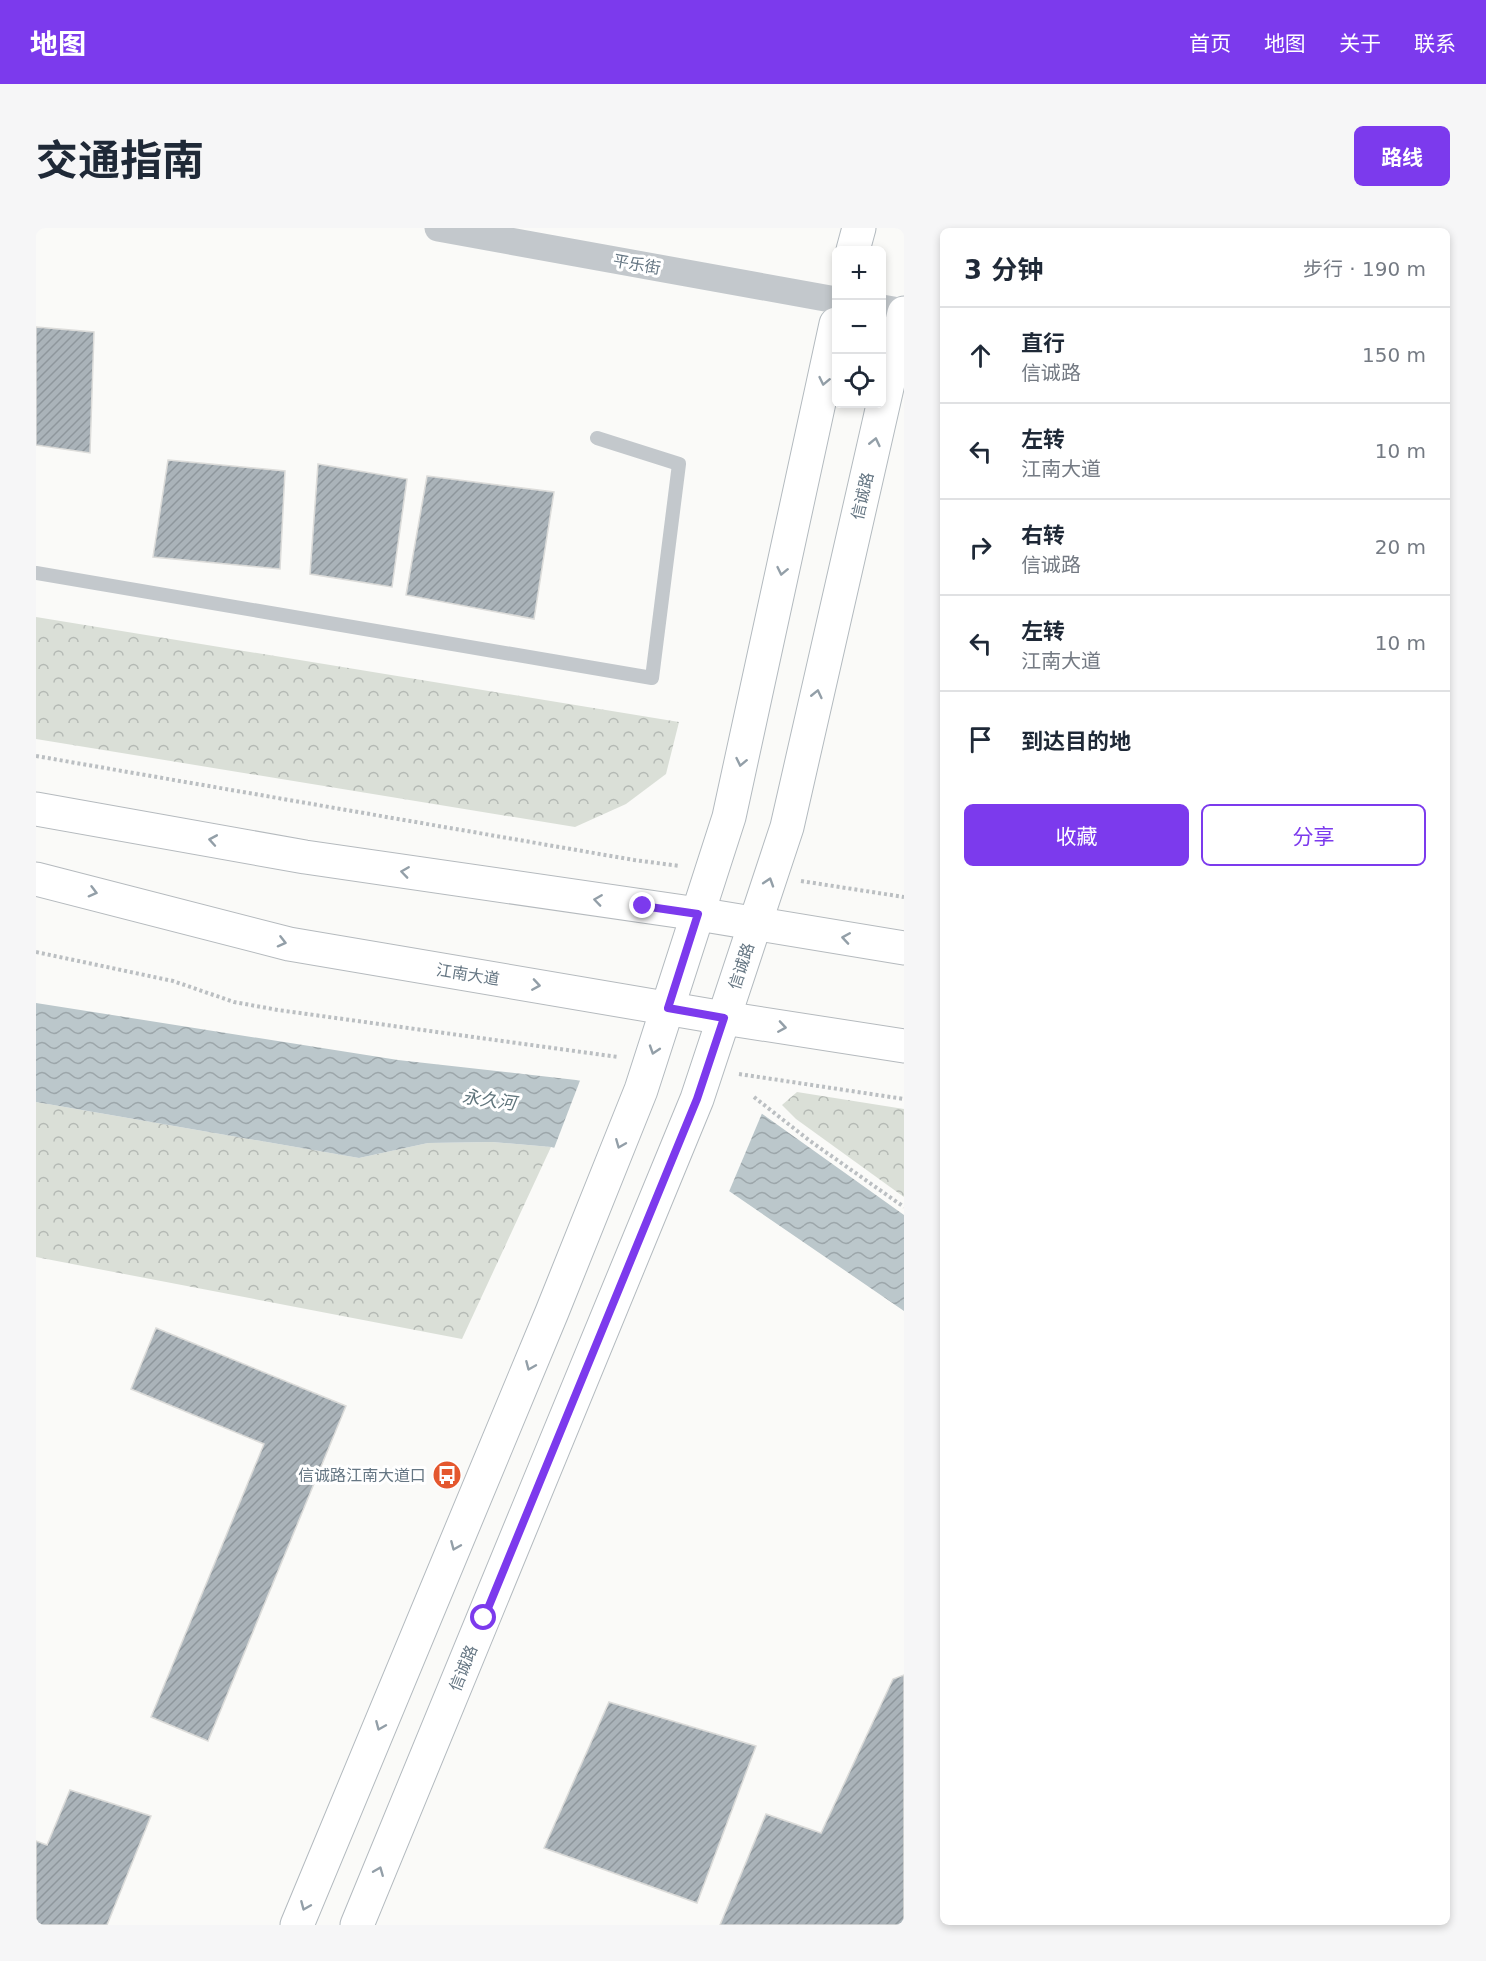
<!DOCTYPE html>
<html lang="zh">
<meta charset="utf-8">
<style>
body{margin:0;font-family:"DejaVu Sans","Noto Sans SC",sans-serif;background:#f6f6f7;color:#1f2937}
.controls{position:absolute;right:18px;top:18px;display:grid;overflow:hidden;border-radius:9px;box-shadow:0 3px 9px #0003}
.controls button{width:54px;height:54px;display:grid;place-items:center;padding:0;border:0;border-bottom:2px solid #e0e1e3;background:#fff;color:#1f2937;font:30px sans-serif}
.stop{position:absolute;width:18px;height:18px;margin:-14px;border:4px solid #7c3aed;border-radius:50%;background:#fff}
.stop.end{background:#7c3aed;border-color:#fff;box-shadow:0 2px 6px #0008}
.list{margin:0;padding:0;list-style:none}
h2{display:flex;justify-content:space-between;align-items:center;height:78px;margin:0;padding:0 24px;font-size:26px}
h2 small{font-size:20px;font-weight:400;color:#747a83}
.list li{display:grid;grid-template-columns:39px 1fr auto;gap:18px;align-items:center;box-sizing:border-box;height:96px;padding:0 24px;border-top:2px solid #e0e1e3}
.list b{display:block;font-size:22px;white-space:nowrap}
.list p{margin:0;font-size:20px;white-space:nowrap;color:#747a83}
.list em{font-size:20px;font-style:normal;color:#747a83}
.actions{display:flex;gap:12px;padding:18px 24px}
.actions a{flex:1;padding:14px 0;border:2px solid #7c3aed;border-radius:9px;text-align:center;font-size:21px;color:#7c3aed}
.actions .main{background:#7c3aed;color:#fff}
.icon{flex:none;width:33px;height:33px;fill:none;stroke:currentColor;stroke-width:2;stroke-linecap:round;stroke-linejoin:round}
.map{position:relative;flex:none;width:868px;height:1697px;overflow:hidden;border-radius:9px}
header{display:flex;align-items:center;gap:36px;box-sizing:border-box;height:84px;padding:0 30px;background:#7c3aed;color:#fff}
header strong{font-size:28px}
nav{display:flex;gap:33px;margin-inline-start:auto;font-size:21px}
.intro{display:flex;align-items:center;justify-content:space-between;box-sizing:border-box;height:144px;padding:0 36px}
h1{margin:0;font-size:42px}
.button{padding:15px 27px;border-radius:9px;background:#7c3aed;color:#fff;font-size:21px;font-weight:700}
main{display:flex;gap:36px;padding:0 36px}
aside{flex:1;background:#fff;border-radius:9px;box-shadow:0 3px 9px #0003}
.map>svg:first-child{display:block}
.forest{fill:url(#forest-crowns)}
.water{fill:url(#water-waves)}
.pier{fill:#fafaf8}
.building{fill:url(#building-hatch);stroke:#dcdcda;stroke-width:1.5}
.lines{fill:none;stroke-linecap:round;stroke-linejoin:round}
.secondary-casing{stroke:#b3babf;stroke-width:35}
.primary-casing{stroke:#b5babe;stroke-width:35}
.path{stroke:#bbbfc2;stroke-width:4;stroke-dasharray:3 3;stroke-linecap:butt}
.service{stroke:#c3c8cc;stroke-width:14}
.minor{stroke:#c3c8cc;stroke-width:27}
.secondary{stroke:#fff;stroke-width:33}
.primary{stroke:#fff;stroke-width:33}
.oneway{stroke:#939fa8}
.route{stroke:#7c3aed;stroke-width:8}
.labels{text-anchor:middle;stroke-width:6;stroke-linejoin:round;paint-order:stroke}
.street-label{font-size:16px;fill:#657683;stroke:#fff}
.poi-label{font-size:16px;fill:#657683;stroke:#fff;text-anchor:end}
.water-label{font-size:18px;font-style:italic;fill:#60757c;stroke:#fff}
</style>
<header>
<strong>地图</strong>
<nav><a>首页</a><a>地图</a><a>关于</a><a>联系</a></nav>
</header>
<div class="intro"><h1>交通指南</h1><a class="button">路线</a></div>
<main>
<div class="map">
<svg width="868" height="1697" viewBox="0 0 868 1697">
<defs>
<pattern id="forest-crowns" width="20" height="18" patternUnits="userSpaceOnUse" patternTransform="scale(1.5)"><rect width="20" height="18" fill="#dadfd7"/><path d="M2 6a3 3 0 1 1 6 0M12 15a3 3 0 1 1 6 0" fill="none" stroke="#b4b9b4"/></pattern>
<pattern id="water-waves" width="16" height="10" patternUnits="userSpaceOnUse" patternTransform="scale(1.5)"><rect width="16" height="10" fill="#bbc7cb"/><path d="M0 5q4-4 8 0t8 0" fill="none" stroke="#9ca6aa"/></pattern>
<pattern id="building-hatch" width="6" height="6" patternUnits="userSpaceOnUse" patternTransform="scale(1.5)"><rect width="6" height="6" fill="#aab3b9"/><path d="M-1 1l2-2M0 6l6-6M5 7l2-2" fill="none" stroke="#8e969c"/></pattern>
</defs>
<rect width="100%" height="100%" fill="#fafaf8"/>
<g class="forest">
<path d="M 0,389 L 643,494 L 630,546 L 590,576 L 539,599 L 0,511 Z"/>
<path d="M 761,864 L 868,881 L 868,969 L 760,891 L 746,877 Z"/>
<path d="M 0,874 L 323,930 L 392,915 L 456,914 L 515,919 L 426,1111 L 0,1029 Z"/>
</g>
<path class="water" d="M 0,775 L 362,832 L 540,852 L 725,885 L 868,987 L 868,1083 L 693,963 L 515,919 L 456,914 L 392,915 L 323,930 L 0,874 Z"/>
<path class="pier" d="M 545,850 L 727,883 L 692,966 L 517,923 Z"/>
<g class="building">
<path d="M 0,99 L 58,104 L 54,225 L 0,217 Z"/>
<path d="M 132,232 L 249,243 L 244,341 L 117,329 Z"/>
<path d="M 282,236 L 371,251 L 356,359 L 274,346 Z"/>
<path d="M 391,248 L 518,264 L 498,391 L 370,367 Z"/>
<path d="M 120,1100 L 310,1178 L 172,1513 L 115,1489 L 228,1216 L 95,1161 Z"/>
<path d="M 868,1447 L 868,1697 L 684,1697 L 730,1586 L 785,1605 L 857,1451 Z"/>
<path d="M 573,1474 L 720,1518 L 661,1675 L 508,1620 Z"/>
<path d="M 34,1562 L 115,1588 L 71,1697 L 0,1697 L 0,1613 L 11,1617 Z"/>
</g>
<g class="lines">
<g class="secondary-casing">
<g id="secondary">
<path d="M 817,22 L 823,0"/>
<path d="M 261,1697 L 516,1084 L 605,862 L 693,589 L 800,96"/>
<path d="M 321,1697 L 661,871 L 751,599 L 868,85"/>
</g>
</g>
<g class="primary-casing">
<g id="primary">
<path d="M 0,581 L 269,629 L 662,686 L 868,720"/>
<path d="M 0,651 L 253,716 L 688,790 L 868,818"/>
</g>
</g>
<g class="path">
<path d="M 0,528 L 598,632 L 644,638"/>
<path d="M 765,653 L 868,669"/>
<path d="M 0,724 L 137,753 L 198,774 L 242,782 L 582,829"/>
<path d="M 703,846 L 868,871"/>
<path d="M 718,869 L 774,913 L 868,979"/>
</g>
<path class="service" d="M 0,345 L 616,450 L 643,236 L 561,210"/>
<g class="minor">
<path d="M 402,0 L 800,72"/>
<path d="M 846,80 L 868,84"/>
</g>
<use href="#secondary" class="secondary"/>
<use href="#primary" class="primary"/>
</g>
<defs><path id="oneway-chevron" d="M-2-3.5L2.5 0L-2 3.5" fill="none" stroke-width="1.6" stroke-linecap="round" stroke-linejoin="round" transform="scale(1.5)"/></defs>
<g class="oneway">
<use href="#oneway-chevron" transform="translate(788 153) rotate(102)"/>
<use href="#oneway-chevron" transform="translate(839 214) rotate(-77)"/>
<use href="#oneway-chevron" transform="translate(746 343) rotate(102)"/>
<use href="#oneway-chevron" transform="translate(781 466) rotate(-77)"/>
<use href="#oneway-chevron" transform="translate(705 534) rotate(102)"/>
<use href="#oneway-chevron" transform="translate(177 612) rotate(-170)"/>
<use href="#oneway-chevron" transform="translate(369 644) rotate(-172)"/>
<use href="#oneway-chevron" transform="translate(733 654) rotate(-72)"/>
<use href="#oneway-chevron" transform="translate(57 664) rotate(15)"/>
<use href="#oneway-chevron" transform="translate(562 672) rotate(-172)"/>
<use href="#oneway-chevron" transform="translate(810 710) rotate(-171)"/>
<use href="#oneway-chevron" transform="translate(246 714) rotate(14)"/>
<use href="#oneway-chevron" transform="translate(500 757) rotate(9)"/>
<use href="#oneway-chevron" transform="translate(746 799) rotate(9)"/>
<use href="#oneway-chevron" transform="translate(618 822) rotate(108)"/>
<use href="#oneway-chevron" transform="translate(584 916) rotate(112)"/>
<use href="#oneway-chevron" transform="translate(494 1138) rotate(113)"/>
<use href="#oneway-chevron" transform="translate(419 1318) rotate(113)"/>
<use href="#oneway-chevron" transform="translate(344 1498) rotate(113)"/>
<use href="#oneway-chevron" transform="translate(343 1643) rotate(-68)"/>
<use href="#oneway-chevron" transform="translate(269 1678) rotate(113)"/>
</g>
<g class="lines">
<path class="route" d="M 448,1390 L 661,871 L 688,790 L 632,780 L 662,686 L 607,678"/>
</g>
<defs>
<g id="bus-disc" transform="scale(1.5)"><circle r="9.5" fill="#e4572e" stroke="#fff"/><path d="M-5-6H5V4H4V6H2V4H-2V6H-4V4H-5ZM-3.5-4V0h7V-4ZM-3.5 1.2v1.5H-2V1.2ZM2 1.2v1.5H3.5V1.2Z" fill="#fff"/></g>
</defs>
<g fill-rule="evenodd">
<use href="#bus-disc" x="411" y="1247"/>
</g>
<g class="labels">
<g class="street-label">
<text transform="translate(601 36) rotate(10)" y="6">平乐街</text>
<text transform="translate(826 268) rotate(-77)" y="6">信诚路</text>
<text transform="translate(705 738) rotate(-72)" y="6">信诚路</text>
<text transform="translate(432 746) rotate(9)" y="6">江南大道</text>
<text transform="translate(427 1440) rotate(-68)" y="6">信诚路</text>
</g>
<g class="poi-label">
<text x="390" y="1253">信诚路江南大道口</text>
</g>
<g class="water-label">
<text transform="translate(453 872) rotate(8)" y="6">永久河</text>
</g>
</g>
</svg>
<div class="controls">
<button>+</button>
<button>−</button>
<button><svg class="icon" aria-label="locate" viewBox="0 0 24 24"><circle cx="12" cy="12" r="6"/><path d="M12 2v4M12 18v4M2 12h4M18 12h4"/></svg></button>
</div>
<div class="stop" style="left:448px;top:1390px"></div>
<div class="stop end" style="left:607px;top:678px"></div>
</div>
<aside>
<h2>3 分钟<small>步行 · 190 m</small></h2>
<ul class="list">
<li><svg class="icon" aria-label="ahead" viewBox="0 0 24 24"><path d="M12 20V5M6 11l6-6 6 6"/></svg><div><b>直行</b><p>信诚路</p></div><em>150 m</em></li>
<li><svg class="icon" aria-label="left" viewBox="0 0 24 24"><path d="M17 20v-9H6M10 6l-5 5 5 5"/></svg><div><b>左转</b><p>江南大道</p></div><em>10 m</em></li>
<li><svg class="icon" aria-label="right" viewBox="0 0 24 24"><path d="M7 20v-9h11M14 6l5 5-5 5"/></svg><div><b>右转</b><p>信诚路</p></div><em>20 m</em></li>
<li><svg class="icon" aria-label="left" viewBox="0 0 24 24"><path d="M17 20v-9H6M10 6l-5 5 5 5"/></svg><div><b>左转</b><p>江南大道</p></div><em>10 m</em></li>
<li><svg class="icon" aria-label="arrive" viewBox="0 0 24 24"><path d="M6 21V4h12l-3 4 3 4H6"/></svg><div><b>到达目的地</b></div></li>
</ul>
<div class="actions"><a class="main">收藏</a><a>分享</a></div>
</aside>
</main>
